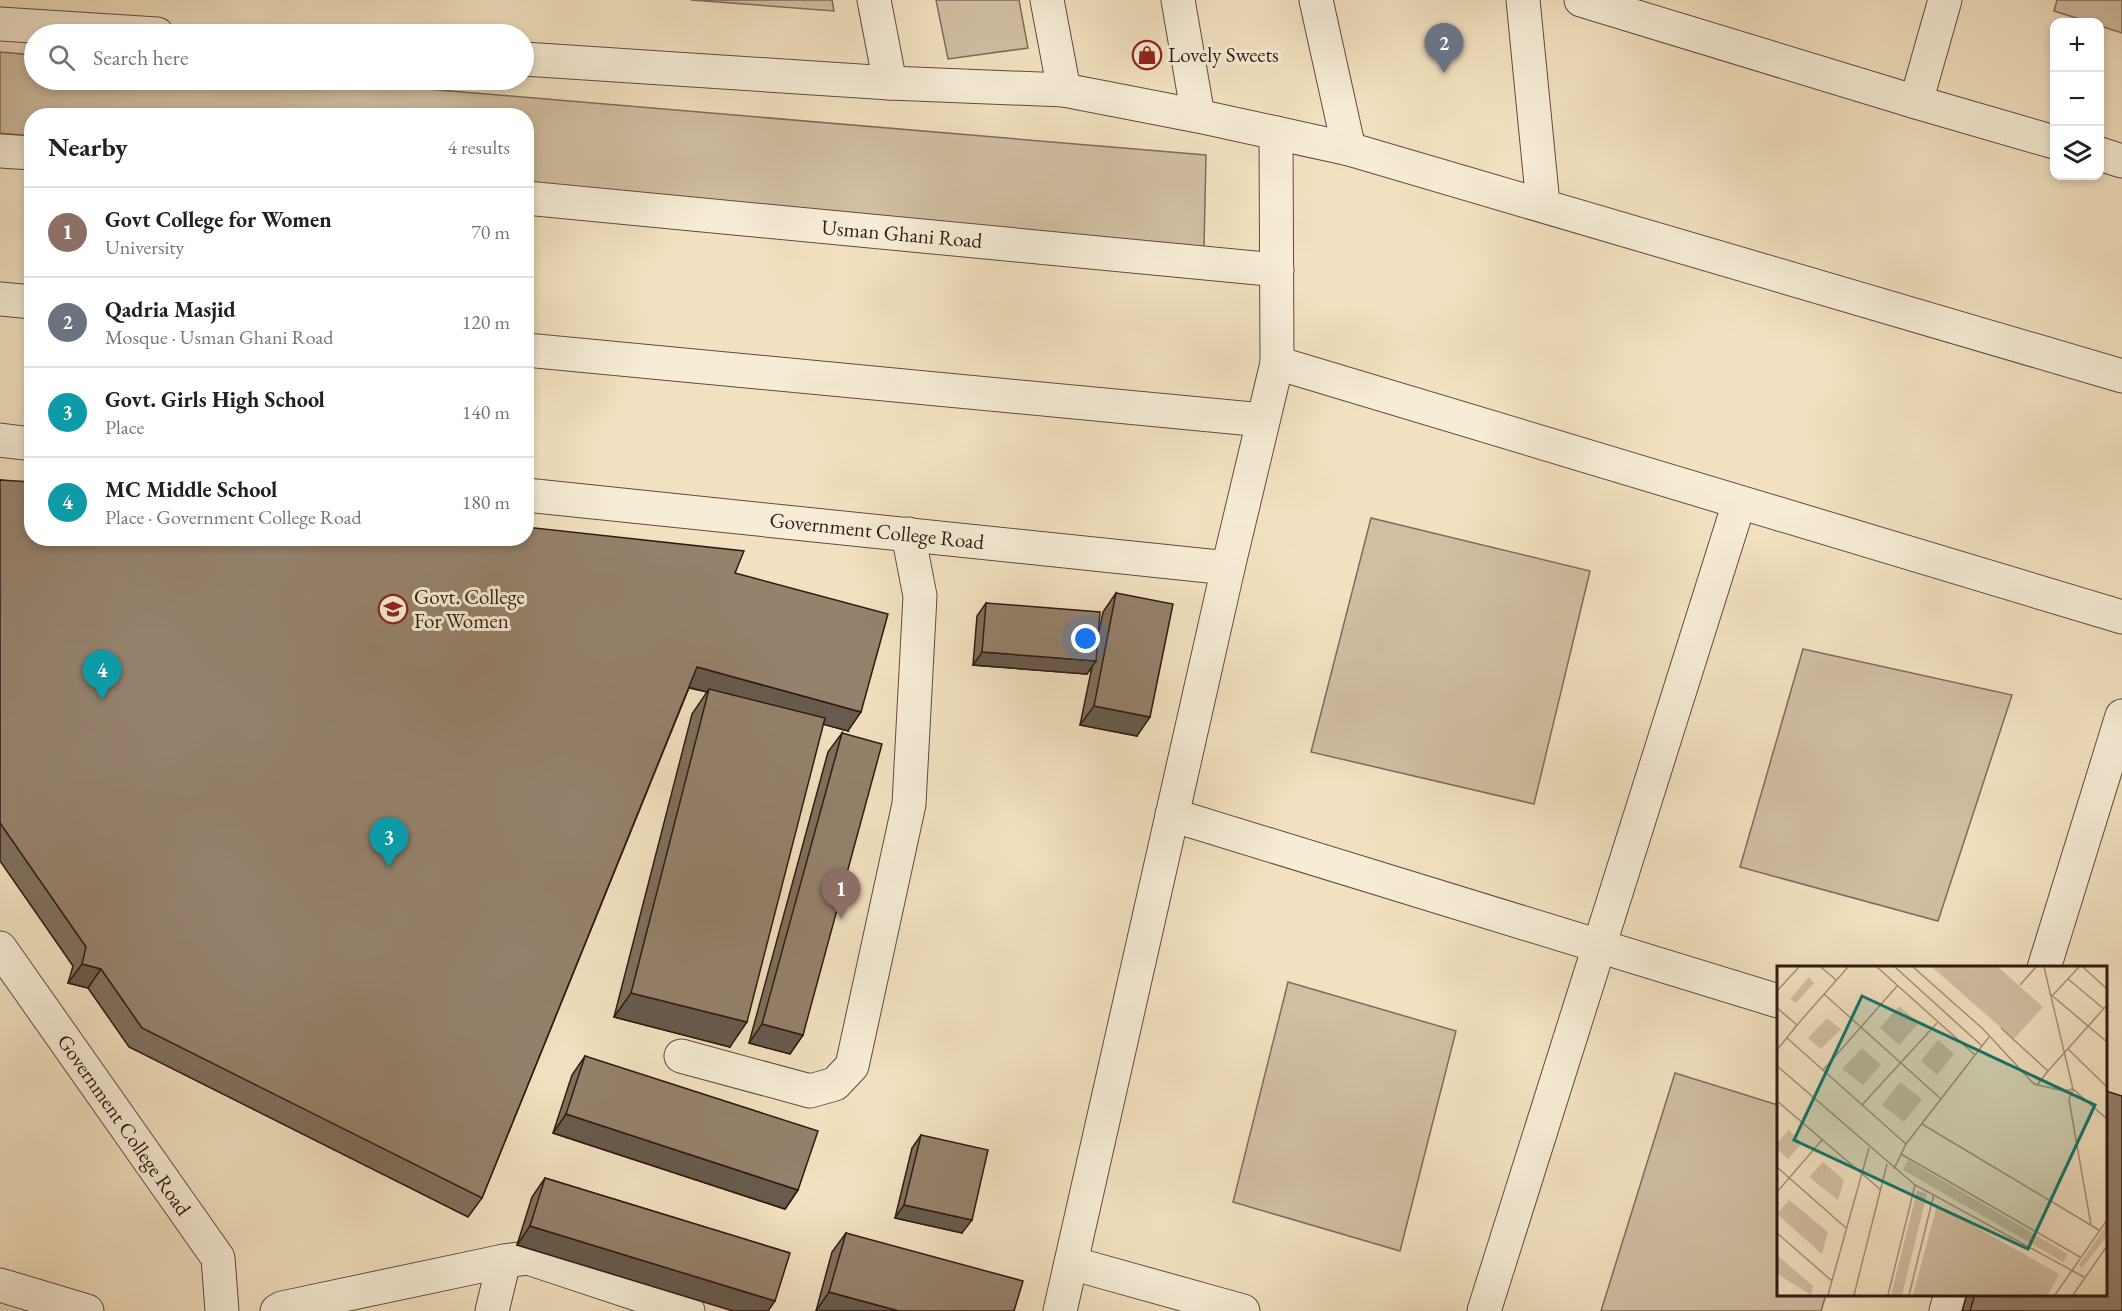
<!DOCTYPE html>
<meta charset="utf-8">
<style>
body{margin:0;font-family:"EB Garamond",serif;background:#f6f6f6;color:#202124}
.controls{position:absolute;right:18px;top:18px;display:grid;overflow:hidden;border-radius:12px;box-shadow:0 3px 9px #0003}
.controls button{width:54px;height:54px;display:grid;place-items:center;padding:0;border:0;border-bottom:2px solid #e0e0e0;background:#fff;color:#202124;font:30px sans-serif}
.you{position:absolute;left:1086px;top:639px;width:21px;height:21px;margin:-15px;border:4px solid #fff;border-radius:50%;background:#1a73e8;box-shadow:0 0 0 9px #1a73e833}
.badge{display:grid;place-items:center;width:39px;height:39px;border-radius:50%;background:#8f2418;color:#fff;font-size:20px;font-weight:700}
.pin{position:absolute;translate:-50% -50px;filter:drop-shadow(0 2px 3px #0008)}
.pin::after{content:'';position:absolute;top:32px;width:21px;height:18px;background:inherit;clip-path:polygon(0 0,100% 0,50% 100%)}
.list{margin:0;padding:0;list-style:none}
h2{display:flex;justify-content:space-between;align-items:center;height:78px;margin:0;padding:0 24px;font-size:26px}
h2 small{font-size:20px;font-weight:400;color:#757577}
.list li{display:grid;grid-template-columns:39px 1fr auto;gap:18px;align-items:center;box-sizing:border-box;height:90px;padding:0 24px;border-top:2px solid #e0e0e0}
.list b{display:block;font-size:22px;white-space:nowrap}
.list p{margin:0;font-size:20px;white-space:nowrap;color:#757577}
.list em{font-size:20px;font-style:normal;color:#757577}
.icon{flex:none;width:33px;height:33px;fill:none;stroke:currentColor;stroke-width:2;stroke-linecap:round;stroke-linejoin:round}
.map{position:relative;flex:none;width:2122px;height:1311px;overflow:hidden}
.search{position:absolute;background:#fff;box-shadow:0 3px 9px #0003;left:24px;top:24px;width:510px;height:66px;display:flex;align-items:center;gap:15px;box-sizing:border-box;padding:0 21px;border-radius:33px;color:#757577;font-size:22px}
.panel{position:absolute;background:#fff;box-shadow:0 3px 9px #0003;left:24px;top:108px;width:510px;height:438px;border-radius:24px}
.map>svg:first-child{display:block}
.green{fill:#d1bfa2;stroke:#806c5a;stroke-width:1.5}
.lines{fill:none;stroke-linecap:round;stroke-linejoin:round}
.minor-casing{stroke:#604c3d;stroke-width:35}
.minor{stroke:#f7ecd6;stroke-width:33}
.wall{fill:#806f5d;stroke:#301a11;stroke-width:1.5}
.shaded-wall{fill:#685a4c;stroke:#301a11;stroke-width:1.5}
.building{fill:#95816c;stroke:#301a11;stroke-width:1.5}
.labels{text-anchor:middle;stroke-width:6;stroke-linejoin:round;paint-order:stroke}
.poi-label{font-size:21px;fill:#301a11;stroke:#f7ecd6;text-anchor:start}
.street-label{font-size:21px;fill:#301a11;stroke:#f7ecd6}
.inset-road{fill:none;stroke:#a4917a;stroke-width:1.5}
.view{fill:#0f766e;fill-opacity:0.15;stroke:#0f766e;stroke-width:3}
.inset-edge{fill:none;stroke:#301a11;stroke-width:3}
</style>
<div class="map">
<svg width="2122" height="1311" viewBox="0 0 2122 1311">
<rect width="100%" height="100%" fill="#f2e1c0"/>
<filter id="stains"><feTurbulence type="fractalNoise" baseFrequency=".00333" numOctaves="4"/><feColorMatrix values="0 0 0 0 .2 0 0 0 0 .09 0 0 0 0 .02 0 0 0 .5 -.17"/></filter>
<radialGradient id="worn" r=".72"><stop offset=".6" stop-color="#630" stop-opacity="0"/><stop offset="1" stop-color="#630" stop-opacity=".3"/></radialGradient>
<g class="green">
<path d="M 691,0 L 832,0 L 834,11 Z"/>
<path d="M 936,0 L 1019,0 L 1028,48 L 948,59 Z"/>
<path d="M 2057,0 L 2122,0 L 2122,33 L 2100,26 L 2100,22 L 2089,22 L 2054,11 Z"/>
<path d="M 0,52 L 34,55 L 34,80 L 321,80 L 1206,155 L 1204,248 L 527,183 L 526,116 L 32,116 L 31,136 L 0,133 Z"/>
<path d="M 1371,518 L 1590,571 L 1534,804 L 1311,752 Z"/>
<path d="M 1803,649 L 2012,695 L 1938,921 L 1740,867 Z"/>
<path d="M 1288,982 L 1456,1031 L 1400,1251 L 1233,1202 Z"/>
<path d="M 1675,1073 L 1778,1105 L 1778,1294 L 1826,1295 L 1821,1311 L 1601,1311 Z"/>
</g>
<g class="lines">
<g class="minor-casing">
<g id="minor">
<path d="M 874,0 L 890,83"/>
<path d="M 1047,0 L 1064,90"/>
<path d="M 1178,0 L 1198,116"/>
<path d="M 1316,0 L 1349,149"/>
<path d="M 1523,0 L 1543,204"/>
<path d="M 1581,0 L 1916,102 L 2054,142"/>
<path d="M 0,24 L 157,34"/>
<path d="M 524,59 L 890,83 L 1064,90 L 1198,116 L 1349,149 L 2122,376"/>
<path d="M 1916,102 L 1945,0"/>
<path d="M 0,151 L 32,153"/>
<path d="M 2100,154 L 2122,161"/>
<path d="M 526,198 L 1277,270"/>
<path d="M 0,299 L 32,302"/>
<path d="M 526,350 L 1263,420"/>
<path d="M 1277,363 L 2122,617"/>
<path d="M 0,440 L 32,444"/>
<path d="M 526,495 L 1228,568"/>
<path d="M 1172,815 L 1778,1001"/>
<path d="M 0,948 L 218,1258 L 222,1311"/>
<path d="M 2044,968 L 2122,716"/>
<path d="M 681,1056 L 810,1091 L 835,1084 L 852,1066 L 909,804 L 920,596 L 908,534"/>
<path d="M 1071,1263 L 1243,1311"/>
<path d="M 0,1285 L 87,1311"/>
<path d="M 277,1311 L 282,1308 L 504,1261 L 528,1258 L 688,1311"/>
<path d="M 492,1311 L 504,1261"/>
<path d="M 1060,1311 L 1228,568 L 1277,363 L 1276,133"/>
<path d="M 1484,1311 L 1739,503"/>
<path d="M 1946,1311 L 1951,1294"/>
</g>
</g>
<use href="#minor" class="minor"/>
</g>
<g class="wall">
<path d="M 0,480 L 735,573 L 848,731 L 823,724 L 730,1047 L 614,1017 L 692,714 L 707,692 L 689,688 L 482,1198 L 468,1217 L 129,1047 L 88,988 L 68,983 L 73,966 L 0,861 Z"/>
<path d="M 1116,593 L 1137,736 L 1080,725 L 1092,667 L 1087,674 L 973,665 L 977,616 L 986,603 L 1098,636 L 1103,612 Z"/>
<path d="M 842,733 L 803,1035 L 790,1054 L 749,1043 L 828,752 Z"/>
<path d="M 585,1056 L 798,1190 L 785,1209 L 553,1133 L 572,1075 Z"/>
<path d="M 921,1135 L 962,1233 L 895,1218 L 912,1148 Z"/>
<path d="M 545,1178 L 790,1253 L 517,1245 L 532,1197 Z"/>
<path d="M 846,1233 L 1014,1311 L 816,1311 L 832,1252 Z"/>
<path d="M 1967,1294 L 2106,1294 L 2122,1311 L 1962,1311 Z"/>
</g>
<g class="shaded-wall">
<path d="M 982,652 L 1096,661 L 1087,674 L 973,665 Z"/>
<path d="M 697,667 L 861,712 L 848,731 L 708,693 L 709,689 L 707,692 L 684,686 Z"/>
<path d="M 1094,706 L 1150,717 L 1137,736 L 1080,725 Z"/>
<path d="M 82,964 L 101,969 L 88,988 L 68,983 Z"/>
<path d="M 631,993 L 747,1022 L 730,1047 L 614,1017 Z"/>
<path d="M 762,1024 L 803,1035 L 790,1054 L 749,1043 Z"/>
<path d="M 566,1114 L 798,1190 L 785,1209 L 553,1133 Z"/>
<path d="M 904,1205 L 972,1220 L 962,1233 L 895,1218 Z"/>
<path d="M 530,1226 L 775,1301 L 768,1311 L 733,1311 L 517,1245 Z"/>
<path d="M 829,1292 L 899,1311 L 816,1311 Z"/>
</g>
<g class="building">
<path d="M 0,480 L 32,482 L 32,538 L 526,538 L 526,527 L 744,551 L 735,573 L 888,614 L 861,712 L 697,667 L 482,1198 L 142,1028 L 101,969 L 82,964 L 86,947 L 0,823 Z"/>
<path d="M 1116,593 L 1173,604 L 1150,717 L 1094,706 Z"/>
<path d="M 986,603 L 1100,612 L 1096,661 L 982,652 Z"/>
<path d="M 709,689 L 825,718 L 747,1022 L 631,993 Z"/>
<path d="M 842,733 L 882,744 L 803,1035 L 762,1024 Z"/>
<path d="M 585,1056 L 818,1131 L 798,1190 L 566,1114 Z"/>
<path d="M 2106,1091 L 2122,1096 L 2122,1311 L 1970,1311 L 1975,1294 L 2106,1294 Z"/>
<path d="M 921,1135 L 988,1150 L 972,1220 L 904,1205 Z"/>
<path d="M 545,1178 L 790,1253 L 775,1301 L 530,1226 Z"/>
<path d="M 846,1233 L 1023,1281 L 1014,1311 L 899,1311 L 829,1292 Z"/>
</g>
<defs>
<g id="shop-ring" transform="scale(1.5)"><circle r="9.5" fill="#f7ecd6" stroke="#8f2418" stroke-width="1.5"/><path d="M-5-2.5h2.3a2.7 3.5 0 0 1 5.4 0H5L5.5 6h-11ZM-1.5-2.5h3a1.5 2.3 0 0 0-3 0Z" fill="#8f2418"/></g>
<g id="university-ring" transform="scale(1.5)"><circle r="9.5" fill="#f7ecd6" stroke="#8f2418" stroke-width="1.5"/><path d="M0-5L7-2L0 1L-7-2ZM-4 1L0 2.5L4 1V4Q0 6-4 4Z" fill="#8f2418"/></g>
</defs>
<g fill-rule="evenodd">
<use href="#shop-ring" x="1147" y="55"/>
<use href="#university-ring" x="393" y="609"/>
</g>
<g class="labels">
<g class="poi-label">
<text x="1168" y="62">Lovely Sweets</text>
<text x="414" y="604">Govt. College<tspan x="414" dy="24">For Women</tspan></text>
</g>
<g class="street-label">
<text transform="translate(902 234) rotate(5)" y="7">Usman Ghani Road</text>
<text transform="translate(877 531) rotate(6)" y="7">Government College Road</text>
<text transform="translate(124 1125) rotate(55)" y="7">Government College Road</text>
</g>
</g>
<g transform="translate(1777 966)">
<rect width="330" height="330" fill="#f2e1c0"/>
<path d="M 155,1 L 221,1 L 266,41 L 237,73 ZM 32,11 L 37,17 L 19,37 L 13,33 ZM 122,40 L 142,57 L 122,79 L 103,62 ZM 50,52 L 64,63 L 44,83 L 31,72 ZM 161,74 L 177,88 L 160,109 L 144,95 ZM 85,82 L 104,99 L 86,119 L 65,103 ZM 123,116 L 145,133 L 127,156 L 105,139 ZM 12,164 L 25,177 L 11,193 L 0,183 L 0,177 ZM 131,194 L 291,288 L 286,296 L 126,204 ZM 46,196 L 67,214 L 61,234 L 32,211 ZM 140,225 L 150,228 L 125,329 L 114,329 ZM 12,234 L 51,266 L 45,288 L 0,248 ZM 160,239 L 282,308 L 271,329 L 136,329 ZM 330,258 L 330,270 L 305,302 L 302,299 ZM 0,289 L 36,320 L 34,329 L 0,308 Z" fill="#d1bfa2"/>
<path class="inset-road" d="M 44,1 L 59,14M 100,1 L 198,89M 118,1 L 205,80M 136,1 L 206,63 L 257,118 L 287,125 L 296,123M 267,1 L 296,123 L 330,153M 306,1 L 330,23M 291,13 L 327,43M 243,19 L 259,1M 0,25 L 22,1M 272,27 L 330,76M 47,28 L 164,133M 275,30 L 302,1M 0,42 L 20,59 L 0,84M 20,59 L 71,1M 224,62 L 271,105 L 260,119M 10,72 L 129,178M 291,83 L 330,121M 0,100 L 138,219 L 307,311M 46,104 L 121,19M 271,105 L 330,39M 296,123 L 292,134 L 314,259M 0,135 L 104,224M 85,139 L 160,57M 145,158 L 322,264M 124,188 L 303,291M 0,201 L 69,262M 117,203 L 129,178 L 212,71M 0,226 L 45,174M 0,267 L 55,315M 51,329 L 92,182M 77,329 L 110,198M 111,329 L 138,219M 132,329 L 157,228M 278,329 L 330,254M 296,329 L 330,280"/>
<path class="view" d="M 85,30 L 318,139 L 251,283 L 17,174 Z"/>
<rect width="330" height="330" class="inset-edge"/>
</g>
<rect width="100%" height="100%" filter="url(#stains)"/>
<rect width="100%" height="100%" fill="url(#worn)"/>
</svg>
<div class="controls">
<button>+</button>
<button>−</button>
<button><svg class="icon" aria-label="layers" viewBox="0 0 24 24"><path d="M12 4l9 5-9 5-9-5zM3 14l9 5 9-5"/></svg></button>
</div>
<div class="you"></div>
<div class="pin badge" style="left:841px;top:919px;background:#8d6e63">1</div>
<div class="pin badge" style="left:1444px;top:73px;background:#6b7280">2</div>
<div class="pin badge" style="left:389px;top:867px;background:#0f9aa8">3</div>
<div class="pin badge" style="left:102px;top:700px;background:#0f9aa8">4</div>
<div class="search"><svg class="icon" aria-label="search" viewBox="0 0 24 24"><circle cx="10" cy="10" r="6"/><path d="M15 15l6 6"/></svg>Search here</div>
<section class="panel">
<h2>Nearby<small>4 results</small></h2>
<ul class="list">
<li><span class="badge" style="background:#8d6e63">1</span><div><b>Govt College for Women</b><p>University</p></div><em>70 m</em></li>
<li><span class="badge" style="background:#6b7280">2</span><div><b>Qadria Masjid</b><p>Mosque · Usman Ghani Road</p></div><em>120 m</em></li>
<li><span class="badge" style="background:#0f9aa8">3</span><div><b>Govt. Girls High School</b><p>Place</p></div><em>140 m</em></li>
<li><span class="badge" style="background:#0f9aa8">4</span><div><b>MC Middle School</b><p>Place · Government College Road</p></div><em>180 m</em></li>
</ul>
</section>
</div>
